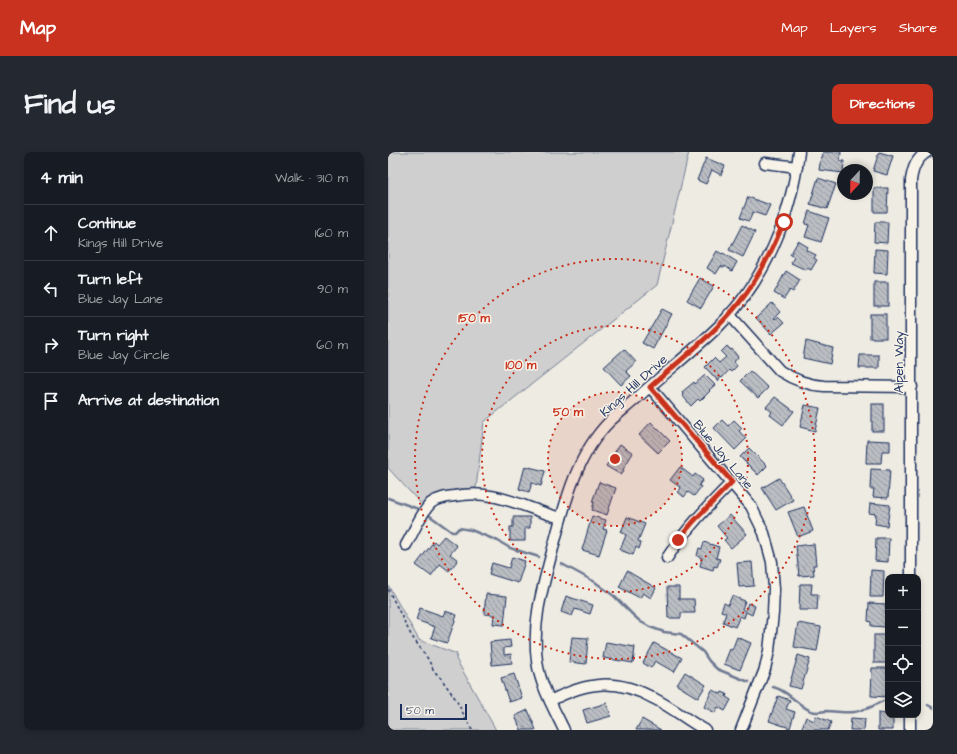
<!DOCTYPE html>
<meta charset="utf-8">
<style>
body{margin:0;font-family:"Architects Daughter",sans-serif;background:#242831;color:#f1f3f6}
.controls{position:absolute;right:12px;bottom:12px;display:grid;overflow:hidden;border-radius:8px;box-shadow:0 2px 6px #0003}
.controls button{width:36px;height:36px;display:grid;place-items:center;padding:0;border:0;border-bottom:1px solid #363941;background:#171b24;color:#f1f3f6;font:20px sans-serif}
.compass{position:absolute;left:449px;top:12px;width:36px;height:36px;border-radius:50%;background:#171b24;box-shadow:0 2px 6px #0003;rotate:202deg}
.scale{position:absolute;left:12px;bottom:10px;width:67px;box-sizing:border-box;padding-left:4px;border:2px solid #1b2f5e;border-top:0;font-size:11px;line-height:14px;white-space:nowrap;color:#1b2f5e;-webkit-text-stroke:3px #f7f3e8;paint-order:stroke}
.stop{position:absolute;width:12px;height:12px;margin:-9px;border:3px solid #c8321e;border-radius:50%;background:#fff}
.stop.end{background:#c8321e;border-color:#fff;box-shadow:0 1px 4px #0008}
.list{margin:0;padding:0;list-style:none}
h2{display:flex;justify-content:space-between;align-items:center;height:52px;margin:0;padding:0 16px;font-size:17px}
h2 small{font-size:13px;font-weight:400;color:#9ea1a6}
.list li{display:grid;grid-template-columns:26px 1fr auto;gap:12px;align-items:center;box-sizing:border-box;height:56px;padding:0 16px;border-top:1px solid #363941}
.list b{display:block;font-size:15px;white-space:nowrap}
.list p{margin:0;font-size:13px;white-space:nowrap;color:#9ea1a6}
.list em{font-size:13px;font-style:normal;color:#9ea1a6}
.icon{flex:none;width:22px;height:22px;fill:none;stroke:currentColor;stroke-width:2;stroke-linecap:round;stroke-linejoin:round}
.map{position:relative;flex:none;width:545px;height:578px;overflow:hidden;border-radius:8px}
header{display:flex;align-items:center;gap:24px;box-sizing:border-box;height:56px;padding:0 20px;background:#c8321e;color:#fff}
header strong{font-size:19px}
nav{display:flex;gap:22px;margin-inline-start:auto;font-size:14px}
.intro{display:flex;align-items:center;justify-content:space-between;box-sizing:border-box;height:96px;padding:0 24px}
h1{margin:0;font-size:28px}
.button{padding:10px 18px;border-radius:8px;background:#c8321e;color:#fff;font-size:14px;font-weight:700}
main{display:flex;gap:24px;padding:0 24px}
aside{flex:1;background:#171b24;border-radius:8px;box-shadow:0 2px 6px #0003}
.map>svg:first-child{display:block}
.green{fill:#cfcfcf;stroke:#757f96}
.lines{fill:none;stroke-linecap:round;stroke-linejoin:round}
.stream{stroke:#6e7992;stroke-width:2.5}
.building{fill:url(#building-back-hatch);stroke:#1b2f5e}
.minor-casing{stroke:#1b2f5e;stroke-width:13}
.path{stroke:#1b2f5e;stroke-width:1.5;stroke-dasharray:3 3;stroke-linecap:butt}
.minor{stroke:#f7f3e8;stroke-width:10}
.route{stroke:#c8321e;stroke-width:5}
.ring{fill:none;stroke:#c8321e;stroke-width:2;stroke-dasharray:2 4}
.labels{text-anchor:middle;stroke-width:3;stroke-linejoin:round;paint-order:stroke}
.street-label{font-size:13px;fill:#1b2f5e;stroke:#f7f3e8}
.centre{fill:#c8321e;stroke:#f7f3e8;stroke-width:2}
.ring-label{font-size:12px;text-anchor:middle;font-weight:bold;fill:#c8321e;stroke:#f7f3e8;stroke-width:3;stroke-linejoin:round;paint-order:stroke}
</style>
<header>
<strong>Map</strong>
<nav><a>Map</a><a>Layers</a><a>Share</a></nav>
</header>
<div class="intro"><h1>Find us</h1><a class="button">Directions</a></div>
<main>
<aside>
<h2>4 min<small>Walk · 310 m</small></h2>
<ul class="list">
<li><svg class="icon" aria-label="ahead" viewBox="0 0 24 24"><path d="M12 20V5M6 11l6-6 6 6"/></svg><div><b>Continue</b><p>Kings Hill Drive</p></div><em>160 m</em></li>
<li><svg class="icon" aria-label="left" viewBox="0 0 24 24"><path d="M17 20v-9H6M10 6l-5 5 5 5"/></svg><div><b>Turn left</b><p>Blue Jay Lane</p></div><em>90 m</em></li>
<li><svg class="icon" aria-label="right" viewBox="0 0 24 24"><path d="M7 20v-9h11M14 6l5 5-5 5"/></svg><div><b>Turn right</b><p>Blue Jay Circle</p></div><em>60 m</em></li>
<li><svg class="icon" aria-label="arrive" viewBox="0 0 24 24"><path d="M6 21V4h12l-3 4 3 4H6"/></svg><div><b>Arrive at destination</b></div></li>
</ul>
</aside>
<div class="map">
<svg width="545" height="578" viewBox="0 0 545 578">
<defs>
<pattern id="building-back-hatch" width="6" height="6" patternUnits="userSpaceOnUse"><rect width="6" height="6" fill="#babdc2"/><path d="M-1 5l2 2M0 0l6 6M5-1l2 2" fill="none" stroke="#969aa1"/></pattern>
</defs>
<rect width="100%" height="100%" fill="#eeebe2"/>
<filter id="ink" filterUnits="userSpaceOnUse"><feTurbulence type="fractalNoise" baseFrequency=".025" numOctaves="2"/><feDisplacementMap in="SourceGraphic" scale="8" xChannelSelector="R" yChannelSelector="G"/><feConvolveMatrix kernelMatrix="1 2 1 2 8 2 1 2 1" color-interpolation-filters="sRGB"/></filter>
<g filter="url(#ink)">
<g class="green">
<path d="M 0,0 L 301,0 L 269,133 L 96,270 L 88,336 C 64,338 54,337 35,354 L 0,316 Z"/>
<path d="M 0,433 L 31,488 L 69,502 L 68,507 L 108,578 L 0,578 Z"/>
</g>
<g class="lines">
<g class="stream">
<path d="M 0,346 L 33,358"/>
<path d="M 38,361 L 64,380 L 67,380 L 71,376 L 83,378 L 110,389 L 122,396 L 151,405"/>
<path d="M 174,412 L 207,430 L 226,444 L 246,464 L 253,470 L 262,475 L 276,480 L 293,482 L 315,500 L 321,509 L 329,517 L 361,530"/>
<path d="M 385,535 C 401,539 408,552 423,559 C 428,561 432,560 438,559 C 447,559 457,561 466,560 C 469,560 474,558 477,557 C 486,555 491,549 500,548"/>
<path d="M 540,553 L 545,556"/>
</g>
</g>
<g class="building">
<path d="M 435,0 L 453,0 L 452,9 L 456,9 L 455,21 L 431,18 L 433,5 L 434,6 Z"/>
<path d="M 491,0 L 505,4 L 499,23 L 485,19 Z"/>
<path d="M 318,6 L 337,14 L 333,23 L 324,18 L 318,32 L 309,28 Z"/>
<path d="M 430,26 L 448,32 L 439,57 L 422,52 Z"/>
<path d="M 486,36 L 500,36 L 499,60 L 486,60 Z"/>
<path d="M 360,45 L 382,53 L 377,64 L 365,60 L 361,69 L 352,66 Z"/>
<path d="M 421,59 L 441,66 L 433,90 L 417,85 L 421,73 L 417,72 Z"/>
<path d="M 487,70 L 500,70 L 499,91 L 486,90 Z"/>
<path d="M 354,73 L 367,80 L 355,105 L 341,98 Z"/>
<path d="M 410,89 L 420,95 L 418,98 L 428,103 L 426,106 L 429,108 L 423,118 L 419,116 L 418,118 L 403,111 L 406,105 L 402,103 Z"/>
<path d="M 487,97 L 500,98 L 499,122 L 486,121 Z"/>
<path d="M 329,99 L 334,102 L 335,101 L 349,110 L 344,119 L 337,114 L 336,116 L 333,114 L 328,122 L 319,116 Z"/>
<path d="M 398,119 L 412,128 L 405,140 L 402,138 L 396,147 L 386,141 Z"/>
<path d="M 312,126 L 326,134 L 313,156 L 299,148 Z"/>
<rect x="486" y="130" width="14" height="24"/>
<path d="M 384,151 L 392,160 L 386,166 L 387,167 L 390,165 L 396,171 L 383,182 L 368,166 Z"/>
<path d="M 274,157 L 284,162 L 265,197 L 254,191 Z"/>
<rect x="482" y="162" width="16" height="24"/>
<path d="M 418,189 L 445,196 L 442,212 L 415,206 Z"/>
<path d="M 339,194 L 343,198 L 344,197 L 350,205 L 346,210 L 349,214 L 343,220 L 341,218 L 334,226 L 333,225 L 330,229 L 317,215 L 326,206 L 331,211 L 338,205 L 333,200 Z"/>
<path d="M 236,197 L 248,210 L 238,219 L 243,224 L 233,233 L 216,215 Z"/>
<path d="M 472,203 L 491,203 L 491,216 L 471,216 Z"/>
<path d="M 362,219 L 380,236 L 370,246 L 352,229 Z"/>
<path d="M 317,223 L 327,233 L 321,238 L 322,239 L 312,249 L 310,247 L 303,254 L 294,243 L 295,242 L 294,240 L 306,230 L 307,232 Z"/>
<path d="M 387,245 L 406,259 L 395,273 L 382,263 L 384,260 L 378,255 Z"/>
<rect x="484" y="252" width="12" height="27"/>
<path d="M 417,253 L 432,256 L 427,279 L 412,275 Z"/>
<path d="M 334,268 L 340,274 L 346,268 L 354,276 L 351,279 L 358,287 L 347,298 L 326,276 Z"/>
<path d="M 263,270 L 282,289 L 270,301 L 251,283 Z"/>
<path d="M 479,288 L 502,289 L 502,299 L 494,299 L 493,311 L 478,311 Z"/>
<path d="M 232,292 L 245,301 L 235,317 L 236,318 L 233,323 L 218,314 Z"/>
<path d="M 361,296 L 379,314 L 370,323 L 352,305 Z"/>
<path d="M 137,314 L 157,319 L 153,334 L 144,331 L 141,340 L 131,337 Z"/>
<path d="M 292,315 L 305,325 L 307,322 L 315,328 L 311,333 L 313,335 L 306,344 L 300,340 L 296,345 L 290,340 L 293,336 L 282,328 Z"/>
<path d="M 483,317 L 502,318 L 500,346 L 485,345 L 486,337 L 482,337 Z"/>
<path d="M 391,326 L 405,348 L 388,358 L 374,336 Z"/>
<path d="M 211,330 L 228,336 L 219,363 L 204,358 L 206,350 L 204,350 Z"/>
<path d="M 482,351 L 502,353 L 499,374 L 487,372 L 488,362 L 481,361 Z"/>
<path d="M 416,355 L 425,379 L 410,385 L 400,360 Z"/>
<path d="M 342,363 L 359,382 L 343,396 L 336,388 L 339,386 L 329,374 Z"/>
<path d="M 204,364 L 218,368 L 215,377 L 219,378 L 211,403 L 194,398 Z"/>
<path d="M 125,365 L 142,365 L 142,376 L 137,376 L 137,389 L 122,389 L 122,375 L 125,375 Z"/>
<path d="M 239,365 L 257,372 L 250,389 L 253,391 L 251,397 L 248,395 L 245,403 L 232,398 L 238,383 L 233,380 Z"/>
<path d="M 56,384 L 69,394 L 62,402 L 70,408 L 61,419 L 52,412 L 43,424 L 28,413 L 46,389 L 49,392 Z"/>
<path d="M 488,386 L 501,386 L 500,410 L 487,409 Z"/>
<path d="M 316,390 L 331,395 L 328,406 L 332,407 L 329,415 L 326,414 L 325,418 L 312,414 L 314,406 L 309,404 L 311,396 L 314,397 Z"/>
<path d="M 426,392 L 428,413 L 425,413 L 426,423 L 411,424 L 408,394 Z"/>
<path d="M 124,405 L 137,409 L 130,431 L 101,422 L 104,411 L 121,416 Z"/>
<path d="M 364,410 L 366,434 L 351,435 L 349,411 Z"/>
<path d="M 483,418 L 496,419 L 495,445 L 482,445 Z"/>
<path d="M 239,419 L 268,436 L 263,446 L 255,441 L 252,446 L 231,435 Z"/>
<path d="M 412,432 L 424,432 L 423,442 L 430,442 L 429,458 L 411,458 Z"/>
<path d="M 279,435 L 291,435 L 291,447 L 306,447 L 307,461 L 293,461 L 293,466 L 280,466 Z"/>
<path d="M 98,442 L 119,444 L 116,473 L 105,472 L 106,463 L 96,462 Z"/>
<path d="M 178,444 L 205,453 L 202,462 L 187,457 L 184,464 L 173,460 Z"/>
<path d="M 344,444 L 357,449 L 354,457 L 357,459 L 360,451 L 367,454 L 364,463 L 358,460 L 356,466 L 352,464 L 347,475 L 335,470 L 338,461 L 333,459 L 336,451 L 340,453 Z"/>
<path d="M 481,451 L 498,452 L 497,475 L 483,474 L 483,470 L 480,469 Z"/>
<path d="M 32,456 L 55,464 L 57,459 L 69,463 L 59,491 L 43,486 L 47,475 L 28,468 Z"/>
<path d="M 410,471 L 433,475 L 429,499 L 406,495 Z"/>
<rect x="486" y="483" width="14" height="28"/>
<path d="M 184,485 L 200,486 L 198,512 L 181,510 Z"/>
<path d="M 349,485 L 363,491 L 352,518 L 336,512 L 342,497 L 344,498 Z"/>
<path d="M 122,488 L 123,495 L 116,496 L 116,503 L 123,502 L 124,511 L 104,513 L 102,490 Z"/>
<path d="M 218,490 L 247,495 L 245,511 L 215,506 Z"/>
<path d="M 266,491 L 294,506 L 286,520 L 267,509 L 263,516 L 255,511 Z"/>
<path d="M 410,503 L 422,507 L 413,537 L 401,534 Z"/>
<path d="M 484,516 L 499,516 L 500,545 L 483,544 Z"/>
<path d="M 297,520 L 318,533 L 310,546 L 289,533 Z"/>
<path d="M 126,522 L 134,546 L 121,550 L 113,526 Z"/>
<path d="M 324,538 L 333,542 L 334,540 L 339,542 L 338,545 L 343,548 L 337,559 L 330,555 L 327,561 L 316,555 Z"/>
<path d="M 390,544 L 402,548 L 398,557 L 407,560 L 402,576 L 381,569 Z"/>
<path d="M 219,551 L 223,564 L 199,571 L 195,558 Z"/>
<path d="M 140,558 L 148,578 L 133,578 L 127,564 Z"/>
<path d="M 490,561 L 505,563 L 505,578 L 490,578 Z"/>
<path d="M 428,564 L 443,570 L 440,578 L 413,578 L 418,565 L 426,569 Z"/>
<path d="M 463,566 L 477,567 L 476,578 L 462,578 Z"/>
<path d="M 254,567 L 273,578 L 248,578 Z"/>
</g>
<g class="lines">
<g class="minor-casing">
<g id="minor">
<path d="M 377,11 L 409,15"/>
<path d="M 341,162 L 392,219 C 406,228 419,233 436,234 L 524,235"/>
<path d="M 262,235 L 363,354 L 376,381 L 384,410 L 386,437 L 385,461 L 381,499 L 377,517 L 353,578"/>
<path d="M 18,393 C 26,380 32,362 43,351 C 50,346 58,345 66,344 C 78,342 91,341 103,344 C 127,348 149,360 173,366"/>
<path d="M 279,406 C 297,378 320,354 344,330"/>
<path d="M 523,425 L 523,28 C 525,16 528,7 539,0"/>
<path d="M 162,549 C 200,529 229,526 267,547 C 285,556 300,569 317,578"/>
<path d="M 176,578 C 166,557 152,533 149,509 C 144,470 154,438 164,400 C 176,355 187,304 222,269 C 231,261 241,253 250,245 C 277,221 305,199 331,174 C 378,128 403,64 411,0"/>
<path d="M 522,578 L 522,563"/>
</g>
</g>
<path class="path" d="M 0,437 L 23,483 L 40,507 L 46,519 L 52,525 L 67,546 L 84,578"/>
<use href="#minor" class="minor"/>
</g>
</g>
<g class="lines" filter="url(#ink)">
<path class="route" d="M 290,388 L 306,369 L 344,330 L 262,235 C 292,208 326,182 351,151 C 371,126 384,99 396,70"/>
</g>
<circle cx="227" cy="307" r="67" fill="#c8321e" fill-opacity=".12"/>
<g class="ring">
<circle cx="227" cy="307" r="67"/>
<circle cx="227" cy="307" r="133"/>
<circle cx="227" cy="307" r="200"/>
</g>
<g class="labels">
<g class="street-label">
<text transform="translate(510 210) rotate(-90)" y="5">Alpen Way</text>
<text transform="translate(245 233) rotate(-42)" y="5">Kings Hill Drive</text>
<text transform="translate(336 302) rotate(50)" y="5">Blue Jay Lane</text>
</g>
</g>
<circle cx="227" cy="307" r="6" class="centre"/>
<g class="ring-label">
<text x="86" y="170">150 m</text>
<text x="133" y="217">100 m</text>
<text x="180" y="264">50 m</text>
</g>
</svg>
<div class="controls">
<button>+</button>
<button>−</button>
<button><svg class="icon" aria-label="locate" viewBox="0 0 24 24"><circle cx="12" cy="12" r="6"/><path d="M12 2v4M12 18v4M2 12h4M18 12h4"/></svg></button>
<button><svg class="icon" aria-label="layers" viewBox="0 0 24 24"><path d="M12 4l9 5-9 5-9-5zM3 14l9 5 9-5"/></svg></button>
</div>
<svg class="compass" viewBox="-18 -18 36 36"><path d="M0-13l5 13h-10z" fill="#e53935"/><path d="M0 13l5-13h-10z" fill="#9ea1a6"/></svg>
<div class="scale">50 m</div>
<div class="stop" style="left:396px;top:70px"></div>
<div class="stop end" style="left:290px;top:388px"></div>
</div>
</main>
